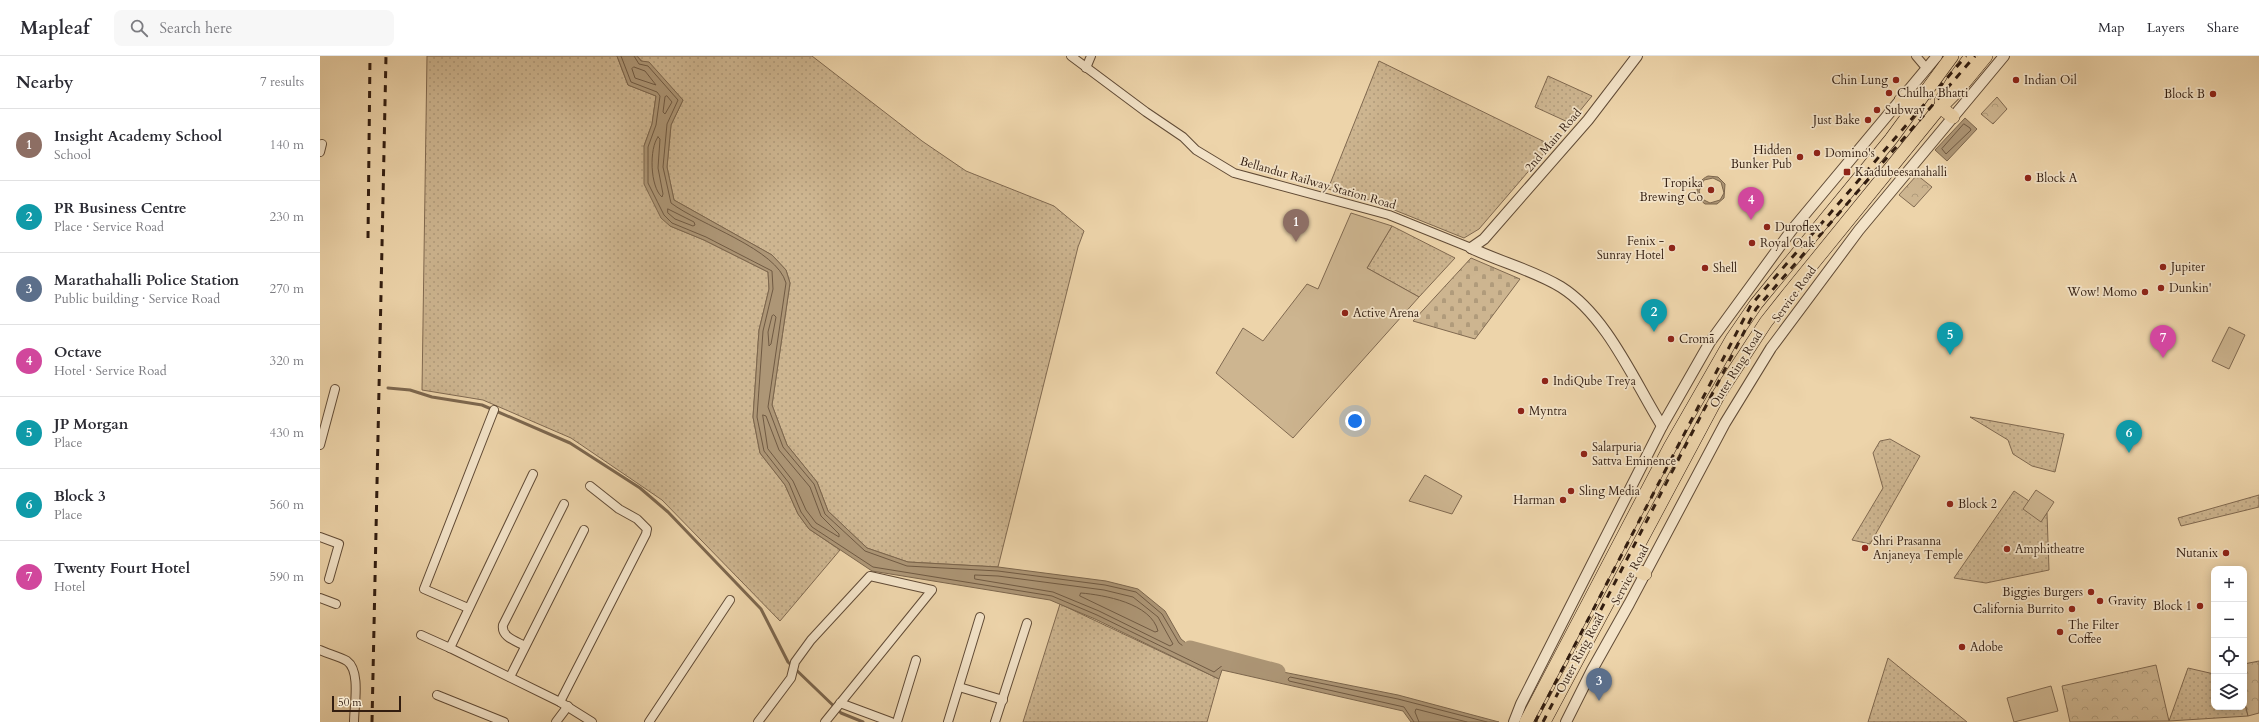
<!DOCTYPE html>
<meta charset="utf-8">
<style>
body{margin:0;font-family:Cardo,serif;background:#f7f7f7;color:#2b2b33}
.controls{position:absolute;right:12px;bottom:12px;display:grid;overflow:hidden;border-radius:8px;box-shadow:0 2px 10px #0003}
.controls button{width:36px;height:36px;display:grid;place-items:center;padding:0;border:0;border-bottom:1px solid #e1e1e2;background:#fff;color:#2b2b33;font:20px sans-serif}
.scale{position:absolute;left:12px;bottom:10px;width:69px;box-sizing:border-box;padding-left:4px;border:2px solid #321d10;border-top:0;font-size:11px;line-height:14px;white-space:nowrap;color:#321d10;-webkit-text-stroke:3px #f3e3c8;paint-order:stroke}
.you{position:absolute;left:1035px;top:365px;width:14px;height:14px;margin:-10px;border:3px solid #fff;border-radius:50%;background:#1a73e8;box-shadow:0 0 0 6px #1a73e833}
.badge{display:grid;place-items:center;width:26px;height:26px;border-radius:50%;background:#8f2418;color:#fff;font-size:13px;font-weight:700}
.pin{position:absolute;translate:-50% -33px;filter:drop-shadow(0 1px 2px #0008)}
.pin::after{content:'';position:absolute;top:21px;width:14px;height:12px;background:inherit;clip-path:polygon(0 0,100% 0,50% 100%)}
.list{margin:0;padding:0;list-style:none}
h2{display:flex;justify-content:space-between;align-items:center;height:52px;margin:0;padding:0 16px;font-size:17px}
h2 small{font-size:13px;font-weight:400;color:#7c7c81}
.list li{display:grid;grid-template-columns:26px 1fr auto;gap:12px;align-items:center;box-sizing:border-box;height:72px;padding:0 16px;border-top:1px solid #e1e1e2}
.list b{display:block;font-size:15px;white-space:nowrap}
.list p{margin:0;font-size:13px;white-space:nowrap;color:#7c7c81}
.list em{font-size:13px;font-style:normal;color:#7c7c81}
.icon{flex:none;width:22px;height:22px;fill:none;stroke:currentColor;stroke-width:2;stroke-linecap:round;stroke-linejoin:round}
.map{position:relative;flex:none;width:1939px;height:666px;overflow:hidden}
header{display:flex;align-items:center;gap:24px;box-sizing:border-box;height:56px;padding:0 20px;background:#fff;border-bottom:1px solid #e1e1e2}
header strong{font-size:19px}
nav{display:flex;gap:22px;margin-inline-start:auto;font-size:14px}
.search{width:280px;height:36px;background:#f7f7f7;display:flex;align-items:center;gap:10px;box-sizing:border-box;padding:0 14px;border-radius:8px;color:#7c7c81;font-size:15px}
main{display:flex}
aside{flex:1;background:#fff}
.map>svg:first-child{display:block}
.grass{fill:url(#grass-dots);stroke:#806950}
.cemetery{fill:url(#cemetery-stones);stroke:#806950}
.park{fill:url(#park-crowns);stroke:#806950}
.pitch{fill:#cdb590;stroke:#806950}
.water{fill:#ad9676;stroke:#7c664d;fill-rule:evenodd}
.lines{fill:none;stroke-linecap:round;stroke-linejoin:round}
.shore{stroke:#705a43;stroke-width:1}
.stream{stroke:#7c664d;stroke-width:3}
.river{stroke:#ad9676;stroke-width:17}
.minor-casing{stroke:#614b36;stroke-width:10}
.tertiary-casing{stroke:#614b36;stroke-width:12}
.trunk-casing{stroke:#321d10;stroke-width:14}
.minor{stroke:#f3e3c8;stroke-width:8}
.tertiary{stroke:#f3e3c8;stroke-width:10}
.trunk{stroke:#edd4aa;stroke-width:13}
.rail{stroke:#321d10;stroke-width:3;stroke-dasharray:7 7;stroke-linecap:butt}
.poi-dot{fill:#8f2418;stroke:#f3e3c8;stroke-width:1.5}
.labels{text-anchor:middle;stroke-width:3.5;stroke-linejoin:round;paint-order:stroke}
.poi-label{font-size:12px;fill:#321d10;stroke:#f3e3c8;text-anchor:start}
.street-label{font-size:12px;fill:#321d10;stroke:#f3e3c8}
</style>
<header>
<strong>Mapleaf</strong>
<div class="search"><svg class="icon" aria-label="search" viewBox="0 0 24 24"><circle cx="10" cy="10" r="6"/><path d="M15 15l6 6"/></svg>Search here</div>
<nav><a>Map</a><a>Layers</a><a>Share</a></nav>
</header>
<main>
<aside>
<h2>Nearby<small>7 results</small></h2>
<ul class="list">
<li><span class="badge" style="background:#8d6e63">1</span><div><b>Insight Academy School</b><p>School</p></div><em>140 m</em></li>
<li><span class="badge" style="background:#0f9aa8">2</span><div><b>PR Business Centre</b><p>Place · Service Road</p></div><em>230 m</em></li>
<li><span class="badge" style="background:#5c6f8a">3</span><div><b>Marathahalli Police Station</b><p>Public building · Service Road</p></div><em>270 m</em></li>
<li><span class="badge" style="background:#d1479c">4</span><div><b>Octave</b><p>Hotel · Service Road</p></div><em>320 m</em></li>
<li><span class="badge" style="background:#0f9aa8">5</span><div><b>JP Morgan</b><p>Place</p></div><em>430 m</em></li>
<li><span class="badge" style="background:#0f9aa8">6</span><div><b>Block 3</b><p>Place</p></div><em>560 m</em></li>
<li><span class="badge" style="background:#d1479c">7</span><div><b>Twenty Fourt Hotel</b><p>Hotel</p></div><em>590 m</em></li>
</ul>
</aside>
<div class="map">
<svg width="1939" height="666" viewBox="0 0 1939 666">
<defs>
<pattern id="grass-dots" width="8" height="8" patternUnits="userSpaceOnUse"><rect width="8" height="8" fill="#cdb590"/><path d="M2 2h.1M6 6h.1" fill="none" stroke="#b09b7b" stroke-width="1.8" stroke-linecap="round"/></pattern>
<pattern id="cemetery-stones" width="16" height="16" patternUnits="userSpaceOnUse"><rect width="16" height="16" fill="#cdb590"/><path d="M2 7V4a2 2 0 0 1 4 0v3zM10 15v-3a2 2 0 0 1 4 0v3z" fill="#b09b7b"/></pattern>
<pattern id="park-crowns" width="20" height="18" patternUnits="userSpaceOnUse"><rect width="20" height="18" fill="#cdb590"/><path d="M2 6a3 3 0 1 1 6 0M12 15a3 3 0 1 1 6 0" fill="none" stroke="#b09b7b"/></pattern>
</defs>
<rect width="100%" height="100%" fill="#edd4aa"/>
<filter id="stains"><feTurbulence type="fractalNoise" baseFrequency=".005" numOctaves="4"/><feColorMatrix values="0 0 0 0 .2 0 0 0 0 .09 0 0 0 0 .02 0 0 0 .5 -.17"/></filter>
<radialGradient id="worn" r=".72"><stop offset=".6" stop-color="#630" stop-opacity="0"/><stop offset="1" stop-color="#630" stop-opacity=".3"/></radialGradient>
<g class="grass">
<path d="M 107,0 L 297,0 L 308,29 L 336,40 L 332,68 L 324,90 L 350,170 L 384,184 L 448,216 L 449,233 L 439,274 L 433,361 L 440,397 L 465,429 L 478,458 L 489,473 L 520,494 L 460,565 L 342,444 L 251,382 L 163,344 L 102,334 Z"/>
<path d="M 317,0 L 492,0 L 602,85 L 646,115 L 734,150 L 764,175 L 758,191 L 678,511 L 588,506 L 547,492 L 508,455 L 497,426 L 467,389 L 452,349 L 470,227 L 466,214 L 452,199 L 354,144 L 347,111 L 351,69 L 363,44 Z"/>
<path d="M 1059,5 L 1231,89 L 1159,173 L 1144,182 L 1052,145 L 1008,133 Z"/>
<path d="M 1228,20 L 1272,40 L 1250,67 L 1215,51 Z"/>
<path d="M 1072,170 L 1135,202 L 1099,241 L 1047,212 Z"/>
<path d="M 1650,361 L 1744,378 L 1735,416 L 1712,410 L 1693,398 L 1688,384 Z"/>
<path d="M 1570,383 L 1600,400 L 1550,488 L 1532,484 L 1563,432 L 1553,397 L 1560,385 Z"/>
<path d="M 1694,435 L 1709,445 L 1721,465 L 1727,457 L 1729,514 L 1666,527 L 1634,522 Z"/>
<path d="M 1939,439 L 1939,451 L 1861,470 L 1858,462 Z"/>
<path d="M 740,548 L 899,623 L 887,666 L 703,666 Z"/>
<path d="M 1568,602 L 1647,666 L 1548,666 Z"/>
<path d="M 1868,612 L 1894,618 L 1894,651 L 1924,651 L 1924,643 L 1928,660 L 1849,665 Z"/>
</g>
<path class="cemetery" d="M 1151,202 L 1200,223 L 1155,283 L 1093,265 Z"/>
<g class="park">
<path d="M 1677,41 L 1687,53 L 1673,68 L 1661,58 Z"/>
<path d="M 1597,119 L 1612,131 L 1594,151 L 1579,139 Z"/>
<path d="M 1939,605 L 1939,657 L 1928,660 L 1924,643 L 1924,608 Z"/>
<path d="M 1836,609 L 1849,665 L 1750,666 L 1742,630 Z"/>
</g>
<g class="pitch">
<path d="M 1031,157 L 1072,170 L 1047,212 L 1099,241 L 973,382 L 896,317 L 923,272 L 943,285 L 987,228 L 998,233 Z"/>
<path d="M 1909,271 L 1925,279 L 1909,313 L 1892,305 Z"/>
<path d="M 1105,419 L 1142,440 L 1132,458 L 1089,445 Z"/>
<path d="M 1716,434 L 1734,446 L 1721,466 L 1703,453 Z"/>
<path d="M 1731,630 L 1738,655 L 1694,666 L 1687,642 Z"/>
</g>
<g class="water">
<path d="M 297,0 L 317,0 L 321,5 L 329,6 L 363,44 L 351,69 L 347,111 L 354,144 L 452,199 L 466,214 L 470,227 L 452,349 L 467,389 L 497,426 L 508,455 L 547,492 L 588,506 L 678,511 L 786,525 L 818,533 L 845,555 L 861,583 L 875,594 L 918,607 L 1078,639 L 1179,666 L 1091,666 L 1083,655 L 902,614 L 899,623 L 775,563 L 730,544 L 552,515 L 489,473 L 478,458 L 465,429 L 440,397 L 433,361 L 439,274 L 449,233 L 448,216 L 384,184 L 350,170 L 341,162 L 324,128 L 324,90 L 332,68 L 336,40 L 308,29 Z"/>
<path d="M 1645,62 L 1657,73 L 1627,105 L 1615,94 Z"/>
<path d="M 1388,120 L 1398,121 L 1405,128 L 1404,142 L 1397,148 L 1385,148 C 1373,139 1375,126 1388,120 ZM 1393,122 L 1401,126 L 1404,137 L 1400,144 L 1390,147 L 1382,143 L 1379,135 L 1384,124 Z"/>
</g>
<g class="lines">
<g class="shore">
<path d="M 301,0 L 311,26 L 337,36 L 340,40 L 336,69 L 328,91 L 328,127 L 344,159 L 352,167 L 386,181 L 452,215 L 453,233 L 443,275 L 437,361 L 444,395 L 469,427 L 481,456 L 492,471 L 553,511 L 732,540 L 777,559 L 894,616 L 903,609 L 903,606 L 873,597 L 859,587 L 842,558 L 816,536 L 785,529 L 678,515 L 587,510 L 545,495 L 505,458 L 494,428 L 463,391 L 448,351 L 466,227 C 457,193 380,169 351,147 L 343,111 L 347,68 L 358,44 L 328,10 L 319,8 L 314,0"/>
<path d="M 314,11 L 325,15 L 336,29 L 315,22 L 312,13 Z"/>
<path d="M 347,40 L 352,46 L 345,58 L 343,56 L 345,41 Z"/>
<path d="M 1644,68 L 1650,72 L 1651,74 L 1626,98 L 1622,93 Z"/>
<path d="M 338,81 L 340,83 L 338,112 L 343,138 L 342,141 C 330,131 329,92 338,81 Z"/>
<path d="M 348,153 L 374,166 L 375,169 L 373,170 L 355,163 L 348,157 Z"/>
<path d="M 454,259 L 456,261 L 451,288 L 449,290 L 448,276 L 452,260 Z"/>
<path d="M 443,359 L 446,360 L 459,394 L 490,431 L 501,460 L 519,478 L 519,481 L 496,467 L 486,454 L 473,425 L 448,393 Z"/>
<path d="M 655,519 L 678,520 L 784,534 L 813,541 L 838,561 L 853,588 L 850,590 L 779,555 L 733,536 L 655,523 Z"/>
<path d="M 761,537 C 784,539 831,547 838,575 L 835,576 L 760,540 Z"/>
<path d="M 1094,666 L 1084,651 L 969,625 L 968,623 L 970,621 L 1078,643 L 1167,666"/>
<path d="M 1099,666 L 1095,656 L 1096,653 L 1147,666"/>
</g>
<path class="stream" d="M 68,332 L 90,334 L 112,341 L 162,349 L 250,387 L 320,432 L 348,456 L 441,553 L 468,606 L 521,657 L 543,666"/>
<path class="river" d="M 870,593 L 957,616"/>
<g class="minor-casing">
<g id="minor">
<path d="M 751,0 L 826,56 L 863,81 L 876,94 L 914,117 L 1069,159 L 1151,192"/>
<path d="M 1596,0 L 1607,13"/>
<path d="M 766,12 L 771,0"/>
<path d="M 0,96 L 2,88"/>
<path d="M 0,389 L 15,333"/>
<path d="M 213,418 L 130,592 L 240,646 L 272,666"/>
<path d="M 0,481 L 19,488 L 9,523"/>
<path d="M 0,542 L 16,548"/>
<path d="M 148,552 L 104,533 L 174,354"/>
<path d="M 101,579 L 130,592"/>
<path d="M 205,590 C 196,585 181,581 183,569 L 244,448"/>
<path d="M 0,594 C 8,598 19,600 27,605 C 41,615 34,650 34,666"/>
<path d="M 190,621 L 264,474"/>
<path d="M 639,631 L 683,644"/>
<path d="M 117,639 L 184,666"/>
<path d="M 240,646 L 326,478 L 327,473 L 317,463 L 299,453 L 270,430"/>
<path d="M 520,647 L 571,666"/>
<path d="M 236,666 L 248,650"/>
<path d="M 329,666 L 410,544"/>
<path d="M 438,666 L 471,622 L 475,606 L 491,584 L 550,520 L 612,534 L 505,666"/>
<path d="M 577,666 L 596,604"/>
<path d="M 628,666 L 660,561"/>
<path d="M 675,666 L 707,567"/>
</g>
</g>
<g class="tertiary-casing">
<g id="tertiary">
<path d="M 1151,192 C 1180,206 1213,214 1241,231 C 1287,260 1314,325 1342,370"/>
<path d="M 1151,192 L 1164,183 L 1268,64 L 1317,0"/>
<path d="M 1194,666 L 1201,648 L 1342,370 L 1390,286 L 1471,175 L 1617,0"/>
<path d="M 1246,666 L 1272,614 L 1309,548 L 1405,367 L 1451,292 L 1539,174 L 1684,0"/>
</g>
</g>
<g class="trunk-casing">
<g id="trunk">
<path d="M 1581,44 L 1597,46"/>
<path d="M 1621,45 L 1635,22 L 1651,0"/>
<path d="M 1620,51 L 1633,61"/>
<path d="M 1307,510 L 1325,518"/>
<path d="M 1206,666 L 1350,391 L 1412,283 L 1436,248 L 1571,83 L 1632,0"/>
<path d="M 1224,666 L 1399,338 L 1446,266 L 1469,237 L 1616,56 L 1638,34 L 1666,0"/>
</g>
</g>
<use href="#minor" class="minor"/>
<use href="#tertiary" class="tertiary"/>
<use href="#trunk" class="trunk"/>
<g class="rail">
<path d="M 48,182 L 50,0"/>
<path d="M 52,666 L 66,0"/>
<path d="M 1215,666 L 1431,249 L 1646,0"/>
<path d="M 1223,666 L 1436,253 L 1655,0"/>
</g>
</g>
<g class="poi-dot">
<circle cx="1576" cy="24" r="4"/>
<circle cx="1696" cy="24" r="4"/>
<circle cx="1569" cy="37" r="4"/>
<circle cx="1893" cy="38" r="4"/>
<circle cx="1557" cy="54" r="4"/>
<circle cx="1548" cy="64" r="4"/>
<circle cx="1497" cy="97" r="4"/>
<circle cx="1480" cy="101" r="4"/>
<rect x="1523" y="112" width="8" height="8" rx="2"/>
<circle cx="1708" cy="122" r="4"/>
<circle cx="1391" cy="134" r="4"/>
<circle cx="1447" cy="171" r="4"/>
<circle cx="1432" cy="187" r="4"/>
<circle cx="1352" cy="192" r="4"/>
<circle cx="1843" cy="211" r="4"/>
<circle cx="1385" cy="212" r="4"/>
<circle cx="1841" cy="232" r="4"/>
<circle cx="1825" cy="236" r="4"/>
<circle cx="1025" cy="257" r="4"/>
<circle cx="1351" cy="283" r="4"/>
<circle cx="1225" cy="325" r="4"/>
<circle cx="1201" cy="355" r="4"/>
<circle cx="1264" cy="398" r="4"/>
<circle cx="1251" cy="435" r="4"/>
<circle cx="1243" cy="444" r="4"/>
<circle cx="1630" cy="448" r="4"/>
<circle cx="1545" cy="492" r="4"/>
<circle cx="1687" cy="493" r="4"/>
<circle cx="1906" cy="497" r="4"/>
<circle cx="1771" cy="536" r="4"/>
<circle cx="1780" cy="545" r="4"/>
<circle cx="1880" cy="550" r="4"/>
<circle cx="1752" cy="553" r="4"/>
<circle cx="1740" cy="576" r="4"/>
<circle cx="1642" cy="591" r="4"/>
</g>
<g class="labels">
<g class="poi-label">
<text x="1568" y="28" text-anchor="end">Chin Lung</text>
<text x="1704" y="28">Indian Oil</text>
<text x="1577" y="41">Chulha Bhatti</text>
<text x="1885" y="42" text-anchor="end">Block B</text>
<text x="1565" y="58">Subway</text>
<text x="1540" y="68" text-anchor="end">Just Bake</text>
<text x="1472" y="98" text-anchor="end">Hidden<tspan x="1472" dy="14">Bunker Pub</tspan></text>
<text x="1505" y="101">Domino's</text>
<text x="1535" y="120">Kaadubeesanahalli</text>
<text x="1716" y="126">Block A</text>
<text x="1383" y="131" text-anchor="end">Tropika<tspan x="1383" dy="14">Brewing Co</tspan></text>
<text x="1455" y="175">Duroflex</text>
<text x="1344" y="189" text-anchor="end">Fenix -<tspan x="1344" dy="14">Sunray Hotel</tspan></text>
<text x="1440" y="191">Royal Oak</text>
<text x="1851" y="215">Jupiter</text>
<text x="1393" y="216">Shell</text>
<text x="1849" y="236">Dunkin'</text>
<text x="1817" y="240" text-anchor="end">Wow! Momo</text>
<text x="1033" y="261">Active Arena</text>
<text x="1359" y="287">Cromā</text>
<text x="1233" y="329">IndiQube Treya</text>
<text x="1209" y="359">Myntra</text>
<text x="1272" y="395">Salarpuria<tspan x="1272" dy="14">Sattva Eminence</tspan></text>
<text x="1259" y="439">Sling Media</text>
<text x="1235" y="448" text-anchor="end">Harman</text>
<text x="1638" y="452">Block 2</text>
<text x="1553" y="489">Shri Prasanna<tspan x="1553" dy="14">Anjaneya Temple</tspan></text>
<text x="1695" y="497">Amphitheatre</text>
<text x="1898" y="501" text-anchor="end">Nutanix</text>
<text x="1763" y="540" text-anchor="end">Biggies Burgers</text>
<text x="1788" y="549">Gravity</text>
<text x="1872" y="554" text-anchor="end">Block 1</text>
<text x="1744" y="557" text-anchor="end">California Burrito</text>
<text x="1748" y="573">The Filter<tspan x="1748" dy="14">Coffee</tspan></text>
<text x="1650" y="595">Adobe</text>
</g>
<g class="street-label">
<text transform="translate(1233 84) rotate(-49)" y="4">2nd Main Road</text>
<text transform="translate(998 127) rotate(16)" y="4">Bellandur Railway Station Road</text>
<text transform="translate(1474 238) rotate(-54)" y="4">Service Road</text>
<text transform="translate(1416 313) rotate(-58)" y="4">Outer Ring Road</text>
<text transform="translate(1310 519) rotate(-62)" y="4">Service Road</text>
<text transform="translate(1260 597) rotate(-62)" y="4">Outer Ring Road</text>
</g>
</g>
<rect width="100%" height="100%" filter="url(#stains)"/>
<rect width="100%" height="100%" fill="url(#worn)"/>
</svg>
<div class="controls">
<button>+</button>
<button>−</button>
<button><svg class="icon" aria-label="locate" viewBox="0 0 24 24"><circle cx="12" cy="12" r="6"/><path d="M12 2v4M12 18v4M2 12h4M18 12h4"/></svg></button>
<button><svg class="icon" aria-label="layers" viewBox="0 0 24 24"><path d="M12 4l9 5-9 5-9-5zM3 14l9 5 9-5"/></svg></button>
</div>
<div class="scale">50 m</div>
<div class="you"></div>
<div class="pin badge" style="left:976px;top:186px;background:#8d6e63">1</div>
<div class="pin badge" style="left:1334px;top:276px;background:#0f9aa8">2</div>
<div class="pin badge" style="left:1279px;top:645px;background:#5c6f8a">3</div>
<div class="pin badge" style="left:1431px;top:164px;background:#d1479c">4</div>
<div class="pin badge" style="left:1630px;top:299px;background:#0f9aa8">5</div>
<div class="pin badge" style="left:1809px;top:397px;background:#0f9aa8">6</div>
<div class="pin badge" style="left:1843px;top:302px;background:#d1479c">7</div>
</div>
</main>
